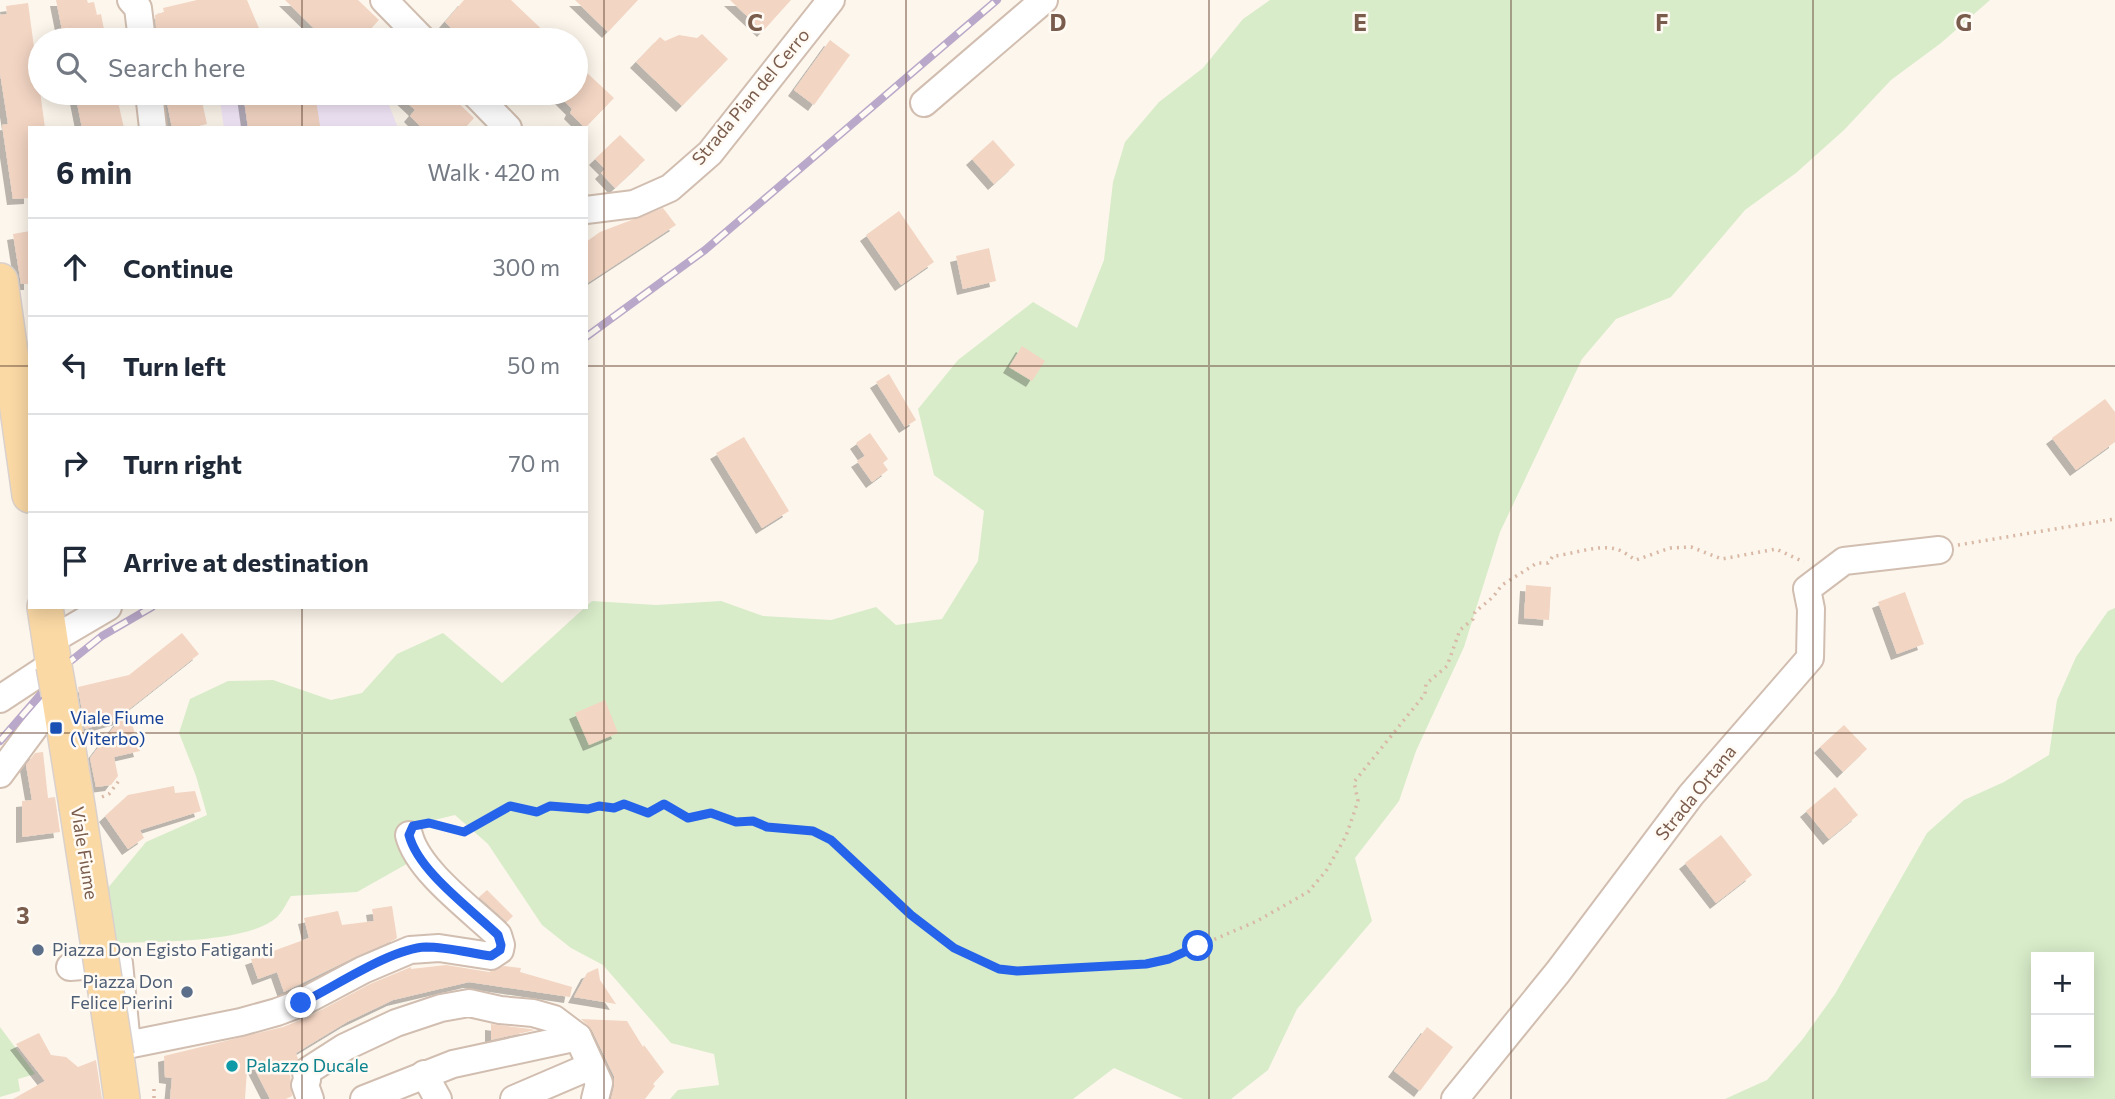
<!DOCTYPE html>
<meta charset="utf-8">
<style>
body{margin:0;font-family:Commissioner,sans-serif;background:#f6f6f7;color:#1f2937}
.controls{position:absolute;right:21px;bottom:21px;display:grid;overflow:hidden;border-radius:0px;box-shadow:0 4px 18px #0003}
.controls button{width:63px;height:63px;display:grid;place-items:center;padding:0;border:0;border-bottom:2px solid #e0e1e3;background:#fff;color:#1f2937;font:35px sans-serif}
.stop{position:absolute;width:21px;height:21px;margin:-16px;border:5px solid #2563eb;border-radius:50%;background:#fff}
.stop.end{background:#2563eb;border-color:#fff;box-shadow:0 2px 7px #0008}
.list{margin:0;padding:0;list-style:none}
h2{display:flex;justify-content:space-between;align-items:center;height:91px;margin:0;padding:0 28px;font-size:30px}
h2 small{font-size:23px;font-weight:400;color:#747a83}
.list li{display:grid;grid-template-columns:46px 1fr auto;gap:21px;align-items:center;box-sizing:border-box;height:98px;padding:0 28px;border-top:2px solid #e0e1e3}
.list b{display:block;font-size:26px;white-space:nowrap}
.list em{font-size:23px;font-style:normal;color:#747a83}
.icon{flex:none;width:38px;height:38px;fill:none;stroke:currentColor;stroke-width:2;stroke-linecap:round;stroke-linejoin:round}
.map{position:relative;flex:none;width:2115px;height:1099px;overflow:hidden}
.search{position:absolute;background:#fff;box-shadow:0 4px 18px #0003;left:28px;top:28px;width:560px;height:77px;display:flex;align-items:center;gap:18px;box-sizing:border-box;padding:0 24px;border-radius:38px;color:#747a83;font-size:26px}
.panel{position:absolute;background:#fff;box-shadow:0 4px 18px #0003;left:28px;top:126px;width:560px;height:483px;border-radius:0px}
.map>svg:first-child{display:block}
.education{fill:#f3e8fa}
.green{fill:#d8ecc9;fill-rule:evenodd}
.building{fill:#f3d5c3;filter:url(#shadow)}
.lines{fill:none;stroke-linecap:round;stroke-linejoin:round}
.minor-casing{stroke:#d1beb0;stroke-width:30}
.major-casing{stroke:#dad1cd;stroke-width:38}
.path{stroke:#d9b8a5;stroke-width:3.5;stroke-dasharray:2 5;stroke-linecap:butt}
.minor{stroke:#fff;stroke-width:26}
.major{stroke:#fbd9a5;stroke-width:35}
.rail-casing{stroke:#b9a8c9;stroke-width:8}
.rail{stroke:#fffaf3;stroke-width:5;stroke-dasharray:16;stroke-linecap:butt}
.major-bridge-casing{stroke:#dad1cd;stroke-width:38;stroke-linecap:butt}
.major-bridge{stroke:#fbd9a5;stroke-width:35}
.route{stroke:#2563eb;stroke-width:9}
.grid{fill:none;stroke:#7a5c4d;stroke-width:2;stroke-opacity:0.55}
.transit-dot{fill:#1a4fb4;stroke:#fffaf3;stroke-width:2.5}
.service-dot{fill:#5c6f8a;stroke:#fffaf3;stroke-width:2.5}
.culture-dot{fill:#0f9aa8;stroke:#fffaf3;stroke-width:2.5}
.labels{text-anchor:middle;stroke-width:5;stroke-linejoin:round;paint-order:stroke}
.street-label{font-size:18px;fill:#7a5c4d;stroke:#fffaf3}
.transit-label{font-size:18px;fill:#164399;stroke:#fffaf3;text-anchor:start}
.service-label{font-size:18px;fill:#4e5e75;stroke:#fffaf3;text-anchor:start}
.culture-label{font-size:18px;fill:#0d838f;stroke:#fffaf3;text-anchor:start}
.grid-label{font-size:23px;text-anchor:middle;font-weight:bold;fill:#7a5c4d;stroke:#fffaf3;stroke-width:5;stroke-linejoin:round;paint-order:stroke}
</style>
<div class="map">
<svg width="2115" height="1099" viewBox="0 0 2115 1099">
<defs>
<filter id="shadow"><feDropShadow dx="-6" dy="6" stdDeviation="0" flood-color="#0004"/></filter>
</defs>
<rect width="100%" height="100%" fill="#fdf6ec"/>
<path class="education" d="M 219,93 L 384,93 L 398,128 L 224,128 Z"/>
<g class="green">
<path d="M 1270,0 L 1990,0 L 1941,43 L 1891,80 L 1844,130 L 1796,173 L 1745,210 L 1671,297 L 1616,319 L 1582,359 L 1500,532 L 1464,647 L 1416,751 L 1399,801 L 1355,858 L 1372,921 L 1297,1009 L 1268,1070 L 1231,1099 L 1183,1099 L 1114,1068 L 1073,1099 L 670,1099 L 678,1090 L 719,1085 L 714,1054 L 671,1043 L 603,965 L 571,948 L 542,925 L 488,844 L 455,815 L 405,827 L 412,861 L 357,892 L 291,896 C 287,902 282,913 276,918 C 248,943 153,942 115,943 L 107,889 L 146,842 L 207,815 L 196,776 L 179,733 L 190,699 L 228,681 L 273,680 L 331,700 L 362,693 L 397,654 L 443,633 L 502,683 L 592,601 L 656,605 L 721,601 L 763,616 L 831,620 L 876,607 L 896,625 L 942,619 L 978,561 L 984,511 L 934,475 L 918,409 L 958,360 L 1033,302 L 1077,328 L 1104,260 L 1113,182 L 1125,142 L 1159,102 L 1203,68 L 1243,19 Z"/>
<path d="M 2115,608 L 2115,1099 L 1725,1099 L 1767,1080 L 1802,1040 L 1835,994 L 1927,833 L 1964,800 L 2004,782 L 2049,755 L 2057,700 L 2076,657 L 2108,611 ZM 2089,957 L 2089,1073 L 2036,1073 L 2036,957 Z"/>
<path d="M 0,1027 L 35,1074 L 18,1079 L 20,1091 L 0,1097 Z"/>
</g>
<g class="building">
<path d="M 56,0 L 87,0 L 88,3 L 94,2 L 97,15 L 101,14 L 106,40 L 64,40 Z"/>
<path d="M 197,0 L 247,0 L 264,40 L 157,40 L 155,15 L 164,12 L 163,8 Z"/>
<path d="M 285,0 L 358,0 L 379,20 L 363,37 L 354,28 L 345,40 L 326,40 Z"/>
<path d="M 464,0 L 511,0 L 553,40 L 463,40 L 445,22 Z"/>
<path d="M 575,0 L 638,0 L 608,32 Z"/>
<path d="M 730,0 L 791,0 L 763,31 Z"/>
<path d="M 28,3 L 45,128 L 30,128 L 30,198 L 13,199 L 2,125 L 8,124 L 0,73 L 0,15 L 7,14 L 6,6 Z"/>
<path d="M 702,34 L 728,59 L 682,106 L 636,62 L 660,37 L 665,41 L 679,35 L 697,38 Z"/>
<path d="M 830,40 L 850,55 L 814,105 L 794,90 Z"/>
<path d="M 585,71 L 614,98 L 585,128 L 570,113 L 572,109 L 556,93 L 576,93 L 576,81 Z"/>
<path d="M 99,93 L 116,93 L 124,128 L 82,128 L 76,98 Z"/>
<path d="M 165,93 L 200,93 L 207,124 L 191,128 L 172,128 Z"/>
<path d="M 243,93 L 315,93 L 320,126 L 248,128 Z"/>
<path d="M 397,93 L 448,93 L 474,118 L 465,128 L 422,128 L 410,116 L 415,110 Z"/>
<path d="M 620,135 L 645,160 L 615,188 L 601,173 L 605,169 L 595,159 Z"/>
<path d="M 993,140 L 1015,165 L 994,184 L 972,159 Z"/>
<path d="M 663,208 L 676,225 L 586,284 L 586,242 L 600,232 Z"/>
<path d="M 899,211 L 934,262 L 901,285 L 866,235 Z"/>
<path d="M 30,231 L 30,284 L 21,284 L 13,234 Z"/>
<path d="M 989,248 L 996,281 L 963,289 L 956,256 Z"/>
<path d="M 1022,346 L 1045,361 L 1032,381 L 1009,367 Z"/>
<path d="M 889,374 L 916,420 L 905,427 L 876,382 Z"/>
<path d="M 2105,399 L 2115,412 L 2115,442 L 2076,470 L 2052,438 Z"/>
<path d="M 870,433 L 888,459 L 883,463 L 888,470 L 872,482 L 857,461 L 865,456 L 856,443 Z"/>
<path d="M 744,437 L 789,511 L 762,528 L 716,453 Z"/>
<path d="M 1526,585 L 1551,587 L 1549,620 L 1524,618 Z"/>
<path d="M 1905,592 L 1924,644 L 1897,654 L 1878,602 Z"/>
<path d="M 182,633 L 199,654 L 128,710 L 140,751 L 114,757 L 118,776 L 111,785 L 96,787 L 90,758 L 120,719 L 85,729 L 78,687 L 129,675 Z"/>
<path d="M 605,700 L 618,733 L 589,745 L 575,713 Z"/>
<path d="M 1844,725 L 1867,749 L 1843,772 L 1820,747 Z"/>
<path d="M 43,752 L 48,798 L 55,797 L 60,832 L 22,837 L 22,801 L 32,800 L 26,765 L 35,753 Z"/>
<path d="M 174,786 L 175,793 L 195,791 L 201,811 L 140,830 L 144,838 L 128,849 L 105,816 L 128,795 Z"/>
<path d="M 1835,787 L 1858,815 L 1829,839 L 1806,811 Z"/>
<path d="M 1721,835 L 1752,875 L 1716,903 L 1685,863 Z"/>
<path d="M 487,890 L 513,916 L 507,922 L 479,897 Z"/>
<path d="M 392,906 L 397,938 L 394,940 L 357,956 L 284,992 L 277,972 L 258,979 L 251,959 L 309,938 L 304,918 L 338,911 L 342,925 L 374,921 L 372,909 Z"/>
<path d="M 446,965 L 489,972 L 504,966 L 521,968 L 520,972 L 572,987 L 570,997 L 469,982 L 393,1000 L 347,1022 L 296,1053 L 298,1059 L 292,1065 L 290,1073 L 292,1096 L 286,1099 L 270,1099 L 248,1056 L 245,1099 L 170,1099 L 172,1078 L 165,1077 L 164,1056 L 283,1027 L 308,1017 L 370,984 L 411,967 L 411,969 Z"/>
<path d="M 598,968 L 600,980 L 616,1004 L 574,997 L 587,973 Z"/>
<path d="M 581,1019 L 627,1021 L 643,1047 L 644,1045 L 664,1072 L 653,1084 L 655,1086 L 645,1099 L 611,1099 L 614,1087 L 614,1076 L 592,1030 Z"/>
<path d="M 491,1024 L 530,1029 L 535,1030 L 491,1040 Z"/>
<path d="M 1427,1027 L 1453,1047 L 1420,1091 L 1394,1071 Z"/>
<path d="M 39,1033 L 51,1055 L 66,1057 L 78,1067 L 96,1060 L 102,1099 L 13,1099 L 45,1081 L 16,1044 Z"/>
</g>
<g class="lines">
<g class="minor-casing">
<g id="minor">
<path d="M 131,0 L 138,8 L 142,40"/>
<path d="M 384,0 L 423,40"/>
<path d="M 149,93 L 153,128"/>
<path d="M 474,93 L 508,128"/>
<path d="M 924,103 L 1044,0"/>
<path d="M 586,210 L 634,204 L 670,188 L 710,153 L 831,0"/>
<path d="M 50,641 L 108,607"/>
<path d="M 0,699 L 53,664"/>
<path d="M 0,774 L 48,709 L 60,702"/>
<path d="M 70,967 L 119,963 L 127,1045 L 241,1022 L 277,1012 L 301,1003 L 363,970 L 410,950 L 439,948 L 491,956 L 500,950 L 501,945 L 498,935 C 471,909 418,871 409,835"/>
<path d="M 424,1074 L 438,1099"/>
<path d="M 310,1099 L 305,1085 L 307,1080 L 306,1072 L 345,1047 L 396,1023 L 441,1008 L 469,1003 L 500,1010 L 533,1013 L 554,1019 L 578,1037 L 599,1083 L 595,1099"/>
<path d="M 364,1099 L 453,1064 L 578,1037"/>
<path d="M 514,1099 L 591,1066"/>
<path d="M 1455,1099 L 1558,972 L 1691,795 L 1810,658 L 1811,609 L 1807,589 L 1844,561 L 1939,550"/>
</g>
</g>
<g class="major-casing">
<g id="major">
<path d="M 0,281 L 30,495"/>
<path d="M 45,607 L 54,666"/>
<path d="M 59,694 L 77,806"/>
<path d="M 116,1056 L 122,1099"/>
</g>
</g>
<g class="path">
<path d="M 1958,545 L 2115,519"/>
<path d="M 102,797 L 109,794 L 121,778"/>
<path d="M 428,823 L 464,832 L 510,806 L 537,812 L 550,806 L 588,809 L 599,806 L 614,808 L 624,804 L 648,813 L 664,805 L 688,818 L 711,813 L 736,823 L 753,821 L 767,827 L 813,831 L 831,840 L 911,915 L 954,948 L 999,969 L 1017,971 L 1146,964 L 1169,959 L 1257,921 L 1308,892 L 1326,871 L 1346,836 L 1358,801 L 1354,782 L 1425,694 L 1426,684 L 1447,666 L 1460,630 L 1473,619 L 1475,612 L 1493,597 L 1502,585 L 1537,563 L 1548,563 L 1553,556 C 1571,555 1597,544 1616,549 C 1622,550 1630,557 1636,560 L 1670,548 L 1691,547 L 1722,559 L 1776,549 L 1804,562"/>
<path d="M 154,1089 L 154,1099"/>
</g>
<use href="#minor" class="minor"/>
<use href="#major" class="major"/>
<g class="rail-casing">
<g id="rail">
<path d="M 586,337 L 705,250 L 997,0"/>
<path d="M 0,741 L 67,664 L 102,636 L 152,607"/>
</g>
</g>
<use href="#rail" class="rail"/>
<g class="major-bridge-casing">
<g id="major-bridge">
<path d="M 54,666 L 59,694"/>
<path d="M 77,806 L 116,1056"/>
</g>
</g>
<use href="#major-bridge" class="major-bridge"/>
</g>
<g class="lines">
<path class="route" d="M 301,1003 C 333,988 391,948 426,947 C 447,947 470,953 491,956 L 500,950 L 501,945 L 498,935 C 471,909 418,871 409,835 L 413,826 L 429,823 L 464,832 L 510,806 L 537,812 L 550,806 L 588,809 L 599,806 L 614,808 L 624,804 L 648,813 L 664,804 L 688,818 L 711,813 L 736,822 L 753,821 L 767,827 L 813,831 L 831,840 L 911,915 L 954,948 L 999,969 L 1017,971 L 1146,964 L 1169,959 L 1198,946"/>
</g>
<path class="grid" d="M 302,0 L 302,40M 604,0 L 604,1099M 906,0 L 906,1099M 1209,0 L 1209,1099M 1511,0 L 1511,1099M 1813,0 L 1813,1099M 302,93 L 302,128M 0,366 L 30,366M 586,366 L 2115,366M 302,607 L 302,1099M 0,733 L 2115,733"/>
<rect class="transit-dot" x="49" y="721" width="14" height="14" rx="3.5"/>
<g class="service-dot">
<circle cx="38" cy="950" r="7"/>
<circle cx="187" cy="992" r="7"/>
</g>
<circle class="culture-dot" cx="232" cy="1066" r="7"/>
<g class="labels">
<g class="street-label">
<text transform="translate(751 97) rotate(-50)" y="6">Strada Pian del Cerro</text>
<text transform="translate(1696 793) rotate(-51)" y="6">Strada Ortana</text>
<text transform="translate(84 853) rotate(81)" y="6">Viale Fiume</text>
</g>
<g class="transit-label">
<text x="70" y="724">Viale Fiume<tspan x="70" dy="21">(Viterbo)</tspan></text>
</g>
<g class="service-label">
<text x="52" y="956">Piazza Don Egisto Fatiganti</text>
<text x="173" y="988" text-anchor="end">Piazza Don<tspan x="173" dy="21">Felice Pierini</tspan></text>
</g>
<g class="culture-label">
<text x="246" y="1072">Palazzo Ducale</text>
</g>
</g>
<g class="grid-label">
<text x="755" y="31">C</text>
<text x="1058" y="31">D</text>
<text x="1360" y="31">E</text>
<text x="1662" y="31">F</text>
<text x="1964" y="31">G</text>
<text x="23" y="924">3</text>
</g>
</svg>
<div class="controls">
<button>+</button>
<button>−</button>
</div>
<div class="stop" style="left:1198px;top:946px"></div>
<div class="stop end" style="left:301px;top:1003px"></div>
<div class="search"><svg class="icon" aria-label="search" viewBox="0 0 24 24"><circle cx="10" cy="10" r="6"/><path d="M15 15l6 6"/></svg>Search here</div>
<section class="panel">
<h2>6 min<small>Walk · 420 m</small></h2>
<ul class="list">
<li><svg class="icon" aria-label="ahead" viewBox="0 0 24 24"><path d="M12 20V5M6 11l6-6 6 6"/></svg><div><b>Continue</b></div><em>300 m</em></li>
<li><svg class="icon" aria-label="left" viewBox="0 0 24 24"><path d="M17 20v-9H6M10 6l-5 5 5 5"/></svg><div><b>Turn left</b></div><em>50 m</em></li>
<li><svg class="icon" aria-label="right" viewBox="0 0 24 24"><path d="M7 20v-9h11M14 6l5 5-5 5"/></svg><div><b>Turn right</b></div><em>70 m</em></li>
<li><svg class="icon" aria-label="arrive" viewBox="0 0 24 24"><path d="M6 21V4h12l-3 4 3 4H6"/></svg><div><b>Arrive at destination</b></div></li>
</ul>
</section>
</div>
